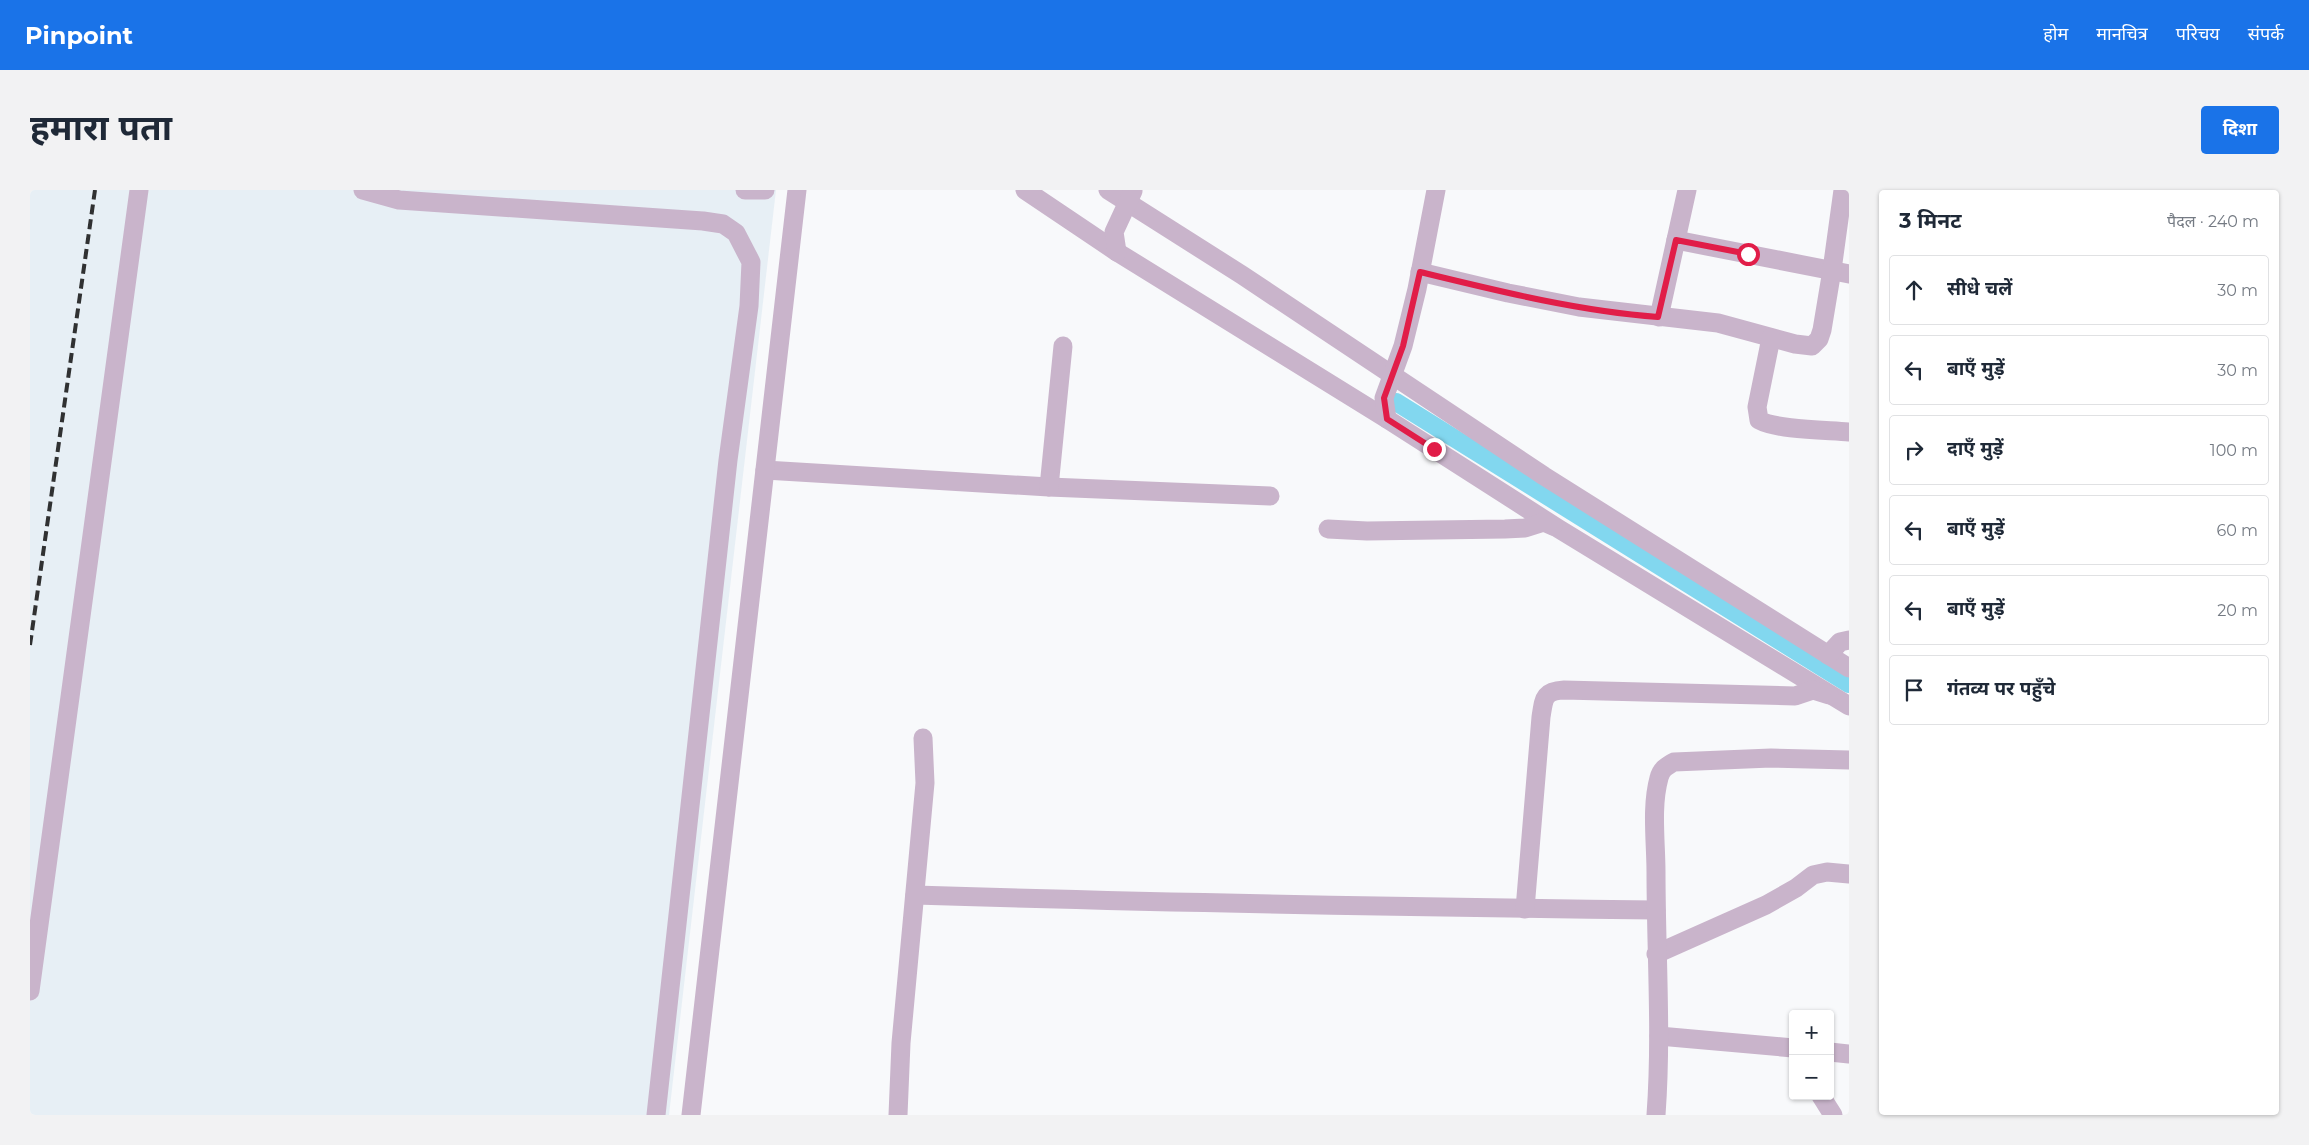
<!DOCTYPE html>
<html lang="hi">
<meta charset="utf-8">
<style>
body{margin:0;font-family:Montserrat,"Noto Sans Devanagari",sans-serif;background:#f2f2f3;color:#1f2937}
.controls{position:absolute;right:15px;bottom:15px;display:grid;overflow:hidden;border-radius:5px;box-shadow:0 1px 4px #0004}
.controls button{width:45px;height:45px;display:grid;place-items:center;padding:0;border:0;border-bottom:1px solid #e0e1e3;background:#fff;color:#1f2937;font:25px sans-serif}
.stop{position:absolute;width:15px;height:15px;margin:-11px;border:4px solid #e11d48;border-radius:50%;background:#fff}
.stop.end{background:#e11d48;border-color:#fff;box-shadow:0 1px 5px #0008}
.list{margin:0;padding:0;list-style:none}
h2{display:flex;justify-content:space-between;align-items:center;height:65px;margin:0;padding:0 20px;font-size:21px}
h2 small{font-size:16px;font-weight:400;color:#747a83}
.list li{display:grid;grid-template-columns:32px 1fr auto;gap:15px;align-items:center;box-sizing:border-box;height:70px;margin:0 10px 10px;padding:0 10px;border:1px solid #e0e1e3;border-radius:5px}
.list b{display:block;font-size:19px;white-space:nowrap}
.list em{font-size:16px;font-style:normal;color:#747a83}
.icon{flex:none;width:28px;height:28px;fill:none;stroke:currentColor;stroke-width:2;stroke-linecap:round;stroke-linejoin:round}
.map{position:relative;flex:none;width:1819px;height:925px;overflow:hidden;border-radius:5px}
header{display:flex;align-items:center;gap:30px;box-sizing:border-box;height:70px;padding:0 25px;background:#1a73e8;color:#fff}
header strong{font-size:24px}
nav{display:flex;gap:28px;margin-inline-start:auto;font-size:18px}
.intro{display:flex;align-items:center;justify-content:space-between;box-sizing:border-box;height:120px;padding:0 30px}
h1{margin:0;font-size:35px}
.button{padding:12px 22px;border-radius:5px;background:#1a73e8;color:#fff;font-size:18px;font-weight:700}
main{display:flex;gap:30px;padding:0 30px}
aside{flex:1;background:#fff;border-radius:5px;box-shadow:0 1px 4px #0004}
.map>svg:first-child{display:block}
.built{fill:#e7eff5}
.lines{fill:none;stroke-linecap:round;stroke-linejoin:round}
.canal{stroke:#82d7ef;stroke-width:18}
.minor{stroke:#c9b4cb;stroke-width:19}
.rail{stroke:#303132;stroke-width:4;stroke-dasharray:10 5;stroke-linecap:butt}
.route{stroke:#e11d48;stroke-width:6}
</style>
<header>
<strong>Pinpoint</strong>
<nav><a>होम</a><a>मानचित्र</a><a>परिचय</a><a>संपर्क</a></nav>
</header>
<div class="intro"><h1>हमारा पता</h1><a class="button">दिशा</a></div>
<main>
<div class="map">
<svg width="1819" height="925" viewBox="0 0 1819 925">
<rect width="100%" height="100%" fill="#f8f9fb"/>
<path class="built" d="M 0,0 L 746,0 L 639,925 L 0,925 Z"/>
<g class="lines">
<path class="canal" d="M 1366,212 L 1819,494"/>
<g class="minor">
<path d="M 333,0 L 369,10 L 673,31 L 693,34 L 706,43 L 721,72 L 719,116 L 698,270 L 626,925"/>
<path d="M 715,0 L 735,0"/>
<path d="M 995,0 L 1087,62 L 1357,229 L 1529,339 L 1819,516"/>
<path d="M 1078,0 L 1212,85 L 1514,286 L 1819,478"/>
<path d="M 1646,50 L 1819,84"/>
<path d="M 1087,62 L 1084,42 L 1103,1"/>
<path d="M 1390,82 L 1478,103 L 1549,117 L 1688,133 L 1765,154 L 1782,156 L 1789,149 L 1792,140 L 1802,80 L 1813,0"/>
<path d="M 1629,127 L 1657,0"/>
<path d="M 1741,148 L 1727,217 L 1729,230 C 1747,240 1797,240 1819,242"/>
<path d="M 1357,229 L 1354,208 L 1373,156 L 1387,99 L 1406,0"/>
<path d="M 735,280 L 1019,297 L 1240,306"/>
<path d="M 1019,297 L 1033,156"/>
<path d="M 1298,339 L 1337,341 L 1475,339 L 1495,338 L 1514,332 L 1523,336"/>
<path d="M 1798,465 L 1810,452 L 1819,450"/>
<path d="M 885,705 C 1132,713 1379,717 1626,720"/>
<path d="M 1495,719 L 1511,527 C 1514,509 1513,501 1534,500 L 1765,506 L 1783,500 L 1799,505"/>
<path d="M 1626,764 L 1736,715 L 1766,698 L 1783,685 L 1797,682 L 1819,684"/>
<path d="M 0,801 L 109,0"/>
<path d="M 1629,846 L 1763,858"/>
<path d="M 1800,862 L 1819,864"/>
<path d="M 1791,906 L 1803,925"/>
<path d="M 661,925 L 767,0"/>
<path d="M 868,925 L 871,853 L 895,593 L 893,548"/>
<path d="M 1626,925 C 1632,844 1626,763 1626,682 C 1626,652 1621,617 1629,588 C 1631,579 1637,576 1644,572 L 1741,568 L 1819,570"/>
</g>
<path class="rail" d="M 0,455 L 65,0"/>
</g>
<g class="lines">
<path class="route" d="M 1404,259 L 1357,229 L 1354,208 L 1373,156 L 1390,82 C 1468,101 1548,121 1628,127 L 1646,50 L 1718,64"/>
</g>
</svg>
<div class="controls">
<button>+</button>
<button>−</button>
</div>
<div class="stop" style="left:1718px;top:64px"></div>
<div class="stop end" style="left:1404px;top:259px"></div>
</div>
<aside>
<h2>3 मिनट<small>पैदल · 240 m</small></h2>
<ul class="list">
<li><svg class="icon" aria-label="ahead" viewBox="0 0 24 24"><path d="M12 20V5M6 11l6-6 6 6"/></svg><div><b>सीधे चलें</b></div><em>30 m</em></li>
<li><svg class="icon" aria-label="left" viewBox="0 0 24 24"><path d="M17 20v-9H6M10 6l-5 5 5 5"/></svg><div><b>बाएँ मुड़ें</b></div><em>30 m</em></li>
<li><svg class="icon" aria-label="right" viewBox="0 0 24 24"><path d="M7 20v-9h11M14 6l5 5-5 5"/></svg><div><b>दाएँ मुड़ें</b></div><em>100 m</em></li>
<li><svg class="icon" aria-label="left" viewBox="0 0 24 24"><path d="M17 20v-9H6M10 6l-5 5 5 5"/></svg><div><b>बाएँ मुड़ें</b></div><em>60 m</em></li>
<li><svg class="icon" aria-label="left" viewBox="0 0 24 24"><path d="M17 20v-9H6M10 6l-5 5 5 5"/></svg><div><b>बाएँ मुड़ें</b></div><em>20 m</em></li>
<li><svg class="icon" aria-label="arrive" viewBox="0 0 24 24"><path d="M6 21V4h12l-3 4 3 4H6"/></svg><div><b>गंतव्य पर पहुँचे</b></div></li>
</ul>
</aside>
</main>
